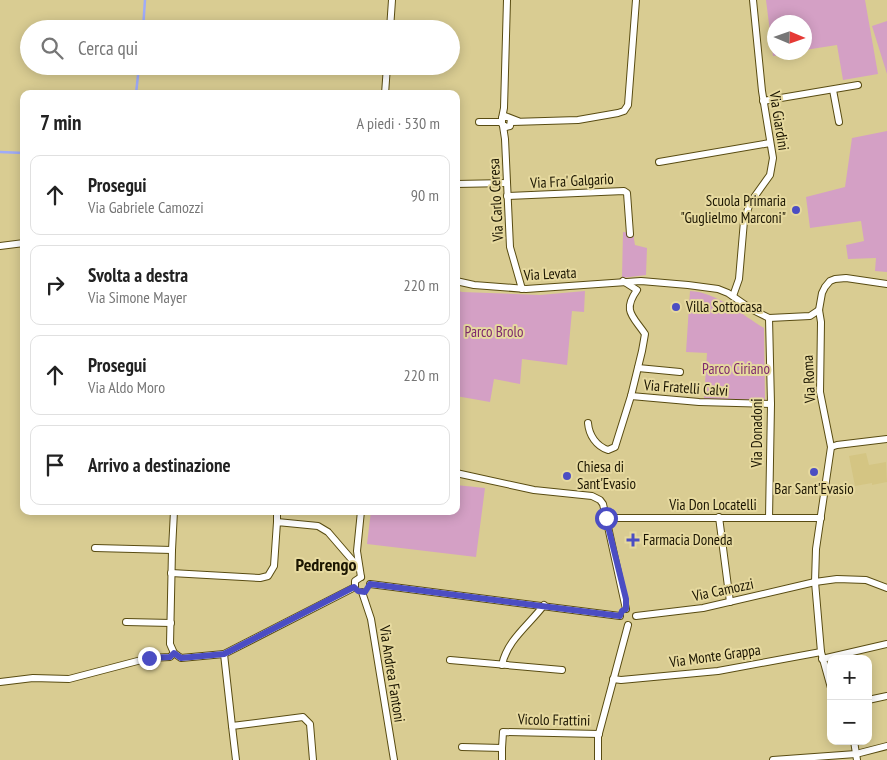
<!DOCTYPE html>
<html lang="it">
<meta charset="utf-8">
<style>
body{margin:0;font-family:"PT Sans Narrow",sans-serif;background:#f6f6f6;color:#222}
.controls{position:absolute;right:15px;bottom:15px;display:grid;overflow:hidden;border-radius:10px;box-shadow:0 2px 12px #0003}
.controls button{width:45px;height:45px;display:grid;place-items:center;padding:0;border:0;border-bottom:1px solid #e0e0e0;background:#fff;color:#222;font:25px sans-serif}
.compass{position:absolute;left:767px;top:15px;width:45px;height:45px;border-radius:50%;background:#fff;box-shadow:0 2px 12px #0003;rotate:92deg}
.stop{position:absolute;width:15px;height:15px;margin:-11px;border:4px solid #4b4dc3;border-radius:50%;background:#fff}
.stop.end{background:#4b4dc3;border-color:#fff;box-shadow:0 1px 5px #0008}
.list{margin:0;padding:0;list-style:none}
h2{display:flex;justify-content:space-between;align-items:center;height:65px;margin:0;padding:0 20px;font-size:21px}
h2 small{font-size:16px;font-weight:400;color:#767676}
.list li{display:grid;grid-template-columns:32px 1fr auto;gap:15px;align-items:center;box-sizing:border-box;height:80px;margin:0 10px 10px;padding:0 10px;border:1px solid #e0e0e0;border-radius:10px}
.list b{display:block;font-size:19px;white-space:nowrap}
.list p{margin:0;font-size:16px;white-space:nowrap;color:#767676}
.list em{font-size:16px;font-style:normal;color:#767676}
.icon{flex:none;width:28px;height:28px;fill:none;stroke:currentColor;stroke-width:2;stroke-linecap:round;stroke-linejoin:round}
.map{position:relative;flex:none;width:887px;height:760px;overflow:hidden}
.search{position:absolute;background:#fff;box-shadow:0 2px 12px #0003;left:20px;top:20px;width:440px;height:55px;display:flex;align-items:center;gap:12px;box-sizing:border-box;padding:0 18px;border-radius:28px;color:#767676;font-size:19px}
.panel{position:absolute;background:#fff;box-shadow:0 2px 12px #0003;left:20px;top:90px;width:440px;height:425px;border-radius:10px}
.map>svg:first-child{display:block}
.built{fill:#d4c583}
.green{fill:#d4a0c5}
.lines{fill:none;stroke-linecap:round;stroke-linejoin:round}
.stream{stroke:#9fabf8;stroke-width:2.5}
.minor-casing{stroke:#594c12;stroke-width:8}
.minor{stroke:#fff;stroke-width:6}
.route{stroke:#4b4dc3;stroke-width:6}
.poi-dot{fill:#4b4dc3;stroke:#e6d99f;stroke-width:2}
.labels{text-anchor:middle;stroke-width:4;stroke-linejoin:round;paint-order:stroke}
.street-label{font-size:15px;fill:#1b1501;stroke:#e6d99f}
.poi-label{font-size:15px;fill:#1b1501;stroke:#e6d99f;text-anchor:start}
.park-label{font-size:15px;fill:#7e296d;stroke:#e6d99f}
.quarter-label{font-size:18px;font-weight:bold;fill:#1b1501;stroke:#e6d99f}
</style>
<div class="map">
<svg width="887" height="760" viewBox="0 0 887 760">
<rect width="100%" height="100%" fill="#d9cc92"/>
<path class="built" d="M 866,453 L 869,465 L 886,462 L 887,482 L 872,485 L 872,483 L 855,486 L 849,456 Z"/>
<g class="green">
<path d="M 766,0 L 865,0 L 878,74 L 843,80 L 837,45 L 805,50 L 804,22 L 774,22 L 774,52 L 792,53 L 773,56 Z"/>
<path d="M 887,21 L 887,74 L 872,26 Z"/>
<path d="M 887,131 L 887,272 L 875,271 L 876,258 L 848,259 L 846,245 L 864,241 L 861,221 L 810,228 L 806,197 L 845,187 L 852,138 Z"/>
<path d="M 623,232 L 633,233 L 635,245 L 647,248 L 646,275 L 622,278 Z"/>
<path d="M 456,290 L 462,292 L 540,295 L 585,291 L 584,312 L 572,311 L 567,365 L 522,359 L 520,384 L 494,379 L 490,402 L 456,396 Z"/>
<path d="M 690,291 C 717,292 742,315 764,328 L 765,400 L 704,399 L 707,353 L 686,352 Z"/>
<path d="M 456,485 L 485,488 L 476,557 L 367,544 L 371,511 L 456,511 Z"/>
</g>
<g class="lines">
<g class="stream">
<path d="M 143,29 L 145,0"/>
<path d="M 136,94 L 139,66"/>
<path d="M 0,152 L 24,153"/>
</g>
<g class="minor-casing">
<g id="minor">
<path d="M 390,29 L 392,0"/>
<path d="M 833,90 L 839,122"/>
<path d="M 385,94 L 387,66"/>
<path d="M 763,101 L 858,85"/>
<path d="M 502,118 L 504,108 L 507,0"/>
<path d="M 511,119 L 510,126 L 506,127 L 502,124 L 502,118 L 505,116 L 518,121"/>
<path d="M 479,122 L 501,122"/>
<path d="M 512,122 L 578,120 L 618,113 L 624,111 L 628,105 L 636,0"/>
<path d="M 503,126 L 505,139 L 510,247 L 522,289"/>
<path d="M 659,162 L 770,143"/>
<path d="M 456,184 L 507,183"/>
<path d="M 507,196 L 624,191 L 627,193 L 630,234"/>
<path d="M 0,246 L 24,243"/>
<path d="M 456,281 L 474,285 L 526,289 L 641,281 L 688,285 L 718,289 L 728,293 L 751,309 L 769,318"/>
<path d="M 733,296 L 739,279 L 744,221 L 750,203 L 770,175 L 773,158 L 762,91 L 753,0"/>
<path d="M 769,318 L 810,316 L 819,310"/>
<path d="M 638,368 L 680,372"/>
<path d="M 631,396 L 699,402 L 771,404"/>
<path d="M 588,423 C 589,435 596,446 608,450 L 615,447 L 631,396 L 642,351 L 645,334 C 633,316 622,311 637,290 L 623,281"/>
<path d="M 831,447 L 837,445 L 887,439"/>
<path d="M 456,473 L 534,490 L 592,496 L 600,500 L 603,504 L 626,609"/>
<path d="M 719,517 L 730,602"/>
<path d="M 606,518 L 821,518"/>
<path d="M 769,518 L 771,404 L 769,318"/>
<path d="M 277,522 L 277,511"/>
<path d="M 95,548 L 172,550"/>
<path d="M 171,573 L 260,578 L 268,576 L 274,566 L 277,522 L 318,526 L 328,532 L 359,568"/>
<path d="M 361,577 L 357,551 L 361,511"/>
<path d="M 370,584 L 620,616"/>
<path d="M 355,587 L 355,581 L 361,577"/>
<path d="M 362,592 L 371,619 L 394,760"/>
<path d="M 636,616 L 703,608 L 815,582 L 837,579 L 866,580 L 887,588"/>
<path d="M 126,622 L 171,623"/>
<path d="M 174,653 L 181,658 L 224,654 L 355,587"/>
<path d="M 174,653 L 170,644 L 172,550 L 174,511"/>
<path d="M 224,654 L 232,726"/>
<path d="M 822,659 L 887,644"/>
<path d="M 450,660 L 562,670"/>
<path d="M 502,665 C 507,640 529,625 544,605"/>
<path d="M 613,679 L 621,680 L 718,671 L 821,652"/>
<path d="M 0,682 L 33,678 L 69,679 L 149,658 L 170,657 L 174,653"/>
<path d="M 831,688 L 821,652 L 815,582 L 816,549 L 831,447 L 820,392 L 821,322 L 819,310 L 822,293 L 825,287 L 830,281 L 835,279 L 846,278 L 887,284"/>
<path d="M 868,700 L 887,696"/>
<path d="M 854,741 L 857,760"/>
<path d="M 462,747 L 502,748 L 503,732 L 599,734"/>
<path d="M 236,760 L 232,726 L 303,717 L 310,724 L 313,760"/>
<path d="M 502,760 L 502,748"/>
<path d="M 598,760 L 598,737 L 628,625"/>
<path d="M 773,760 L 856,754 L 887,746"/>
</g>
</g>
<use href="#minor" class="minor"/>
</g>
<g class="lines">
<path class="route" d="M 149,658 L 170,657 L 174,653 L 181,658 L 224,654 L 354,587 L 358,591 L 365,592 L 370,584 L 620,616 L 622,611 L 626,609 L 626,599 L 606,518"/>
</g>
<g class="poi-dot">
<circle cx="796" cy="210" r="5"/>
<circle cx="676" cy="307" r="5"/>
<circle cx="814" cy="472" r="5"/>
<circle cx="567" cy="476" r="5"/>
<path d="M630.5 532.5h5v5h5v5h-5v5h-5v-5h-5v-5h5z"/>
</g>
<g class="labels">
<g class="street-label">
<text transform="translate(779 121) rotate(81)" y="5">Via Giardini</text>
<text transform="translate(572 181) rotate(-3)" y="5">Via Fra' Galgario</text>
<text transform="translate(496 200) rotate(-93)" y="5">Via Carlo Ceresa</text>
<text transform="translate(550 274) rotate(-3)" y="5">Via Levata</text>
<text transform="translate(809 379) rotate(-93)" y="5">Via Roma</text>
<text transform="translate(686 388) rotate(4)" y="5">Via Fratelli Calvi</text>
<text transform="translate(757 433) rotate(-90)" y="5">Via Donadoni</text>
<text x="713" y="510">Via Don Locatelli</text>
<text transform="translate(723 590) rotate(-12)" y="5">Via Camozzi</text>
<text transform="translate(715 656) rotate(-8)" y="5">Via Monte Grappa</text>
<text transform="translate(392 674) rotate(81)" y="5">Via Andrea Fantoni</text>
<text transform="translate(554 720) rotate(1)" y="5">Vicolo Frattini</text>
</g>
<g class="poi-label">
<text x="786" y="206" text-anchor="end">Scuola Primaria<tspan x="786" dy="17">"Guglielmo Marconi"</tspan></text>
<text x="686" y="312">Villa Sottocasa</text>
<text x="577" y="472">Chiesa di<tspan x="577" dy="17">Sant'Evasio</tspan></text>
<text x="814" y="494" text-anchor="middle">Bar Sant'Evasio</text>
<text x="643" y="545">Farmacia Doneda</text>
</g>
<g class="park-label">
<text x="494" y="337">Parco Brolo</text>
<text x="736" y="374">Parco Ciriano</text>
</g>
<g class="quarter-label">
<text x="326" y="571">Pedrengo</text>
</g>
</g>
</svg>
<div class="controls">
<button>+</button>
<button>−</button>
</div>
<svg class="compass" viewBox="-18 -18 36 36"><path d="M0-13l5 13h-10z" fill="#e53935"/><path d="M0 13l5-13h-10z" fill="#767676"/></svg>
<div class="stop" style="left:606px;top:518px"></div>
<div class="stop end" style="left:149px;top:658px"></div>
<div class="search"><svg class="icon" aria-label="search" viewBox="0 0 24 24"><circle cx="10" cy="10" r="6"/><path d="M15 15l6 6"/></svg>Cerca qui</div>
<section class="panel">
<h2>7 min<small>A piedi · 530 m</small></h2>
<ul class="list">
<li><svg class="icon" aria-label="ahead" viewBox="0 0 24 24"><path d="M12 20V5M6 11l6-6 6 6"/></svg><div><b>Prosegui</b><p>Via Gabriele Camozzi</p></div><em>90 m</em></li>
<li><svg class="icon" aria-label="right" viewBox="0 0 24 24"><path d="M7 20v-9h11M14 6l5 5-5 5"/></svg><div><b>Svolta a destra</b><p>Via Simone Mayer</p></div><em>220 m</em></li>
<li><svg class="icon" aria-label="ahead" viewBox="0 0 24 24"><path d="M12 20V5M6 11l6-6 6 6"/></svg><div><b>Prosegui</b><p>Via Aldo Moro</p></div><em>220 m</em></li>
<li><svg class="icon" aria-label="arrive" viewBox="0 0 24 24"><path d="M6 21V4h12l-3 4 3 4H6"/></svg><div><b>Arrivo a destinazione</b></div></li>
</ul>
</section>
</div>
